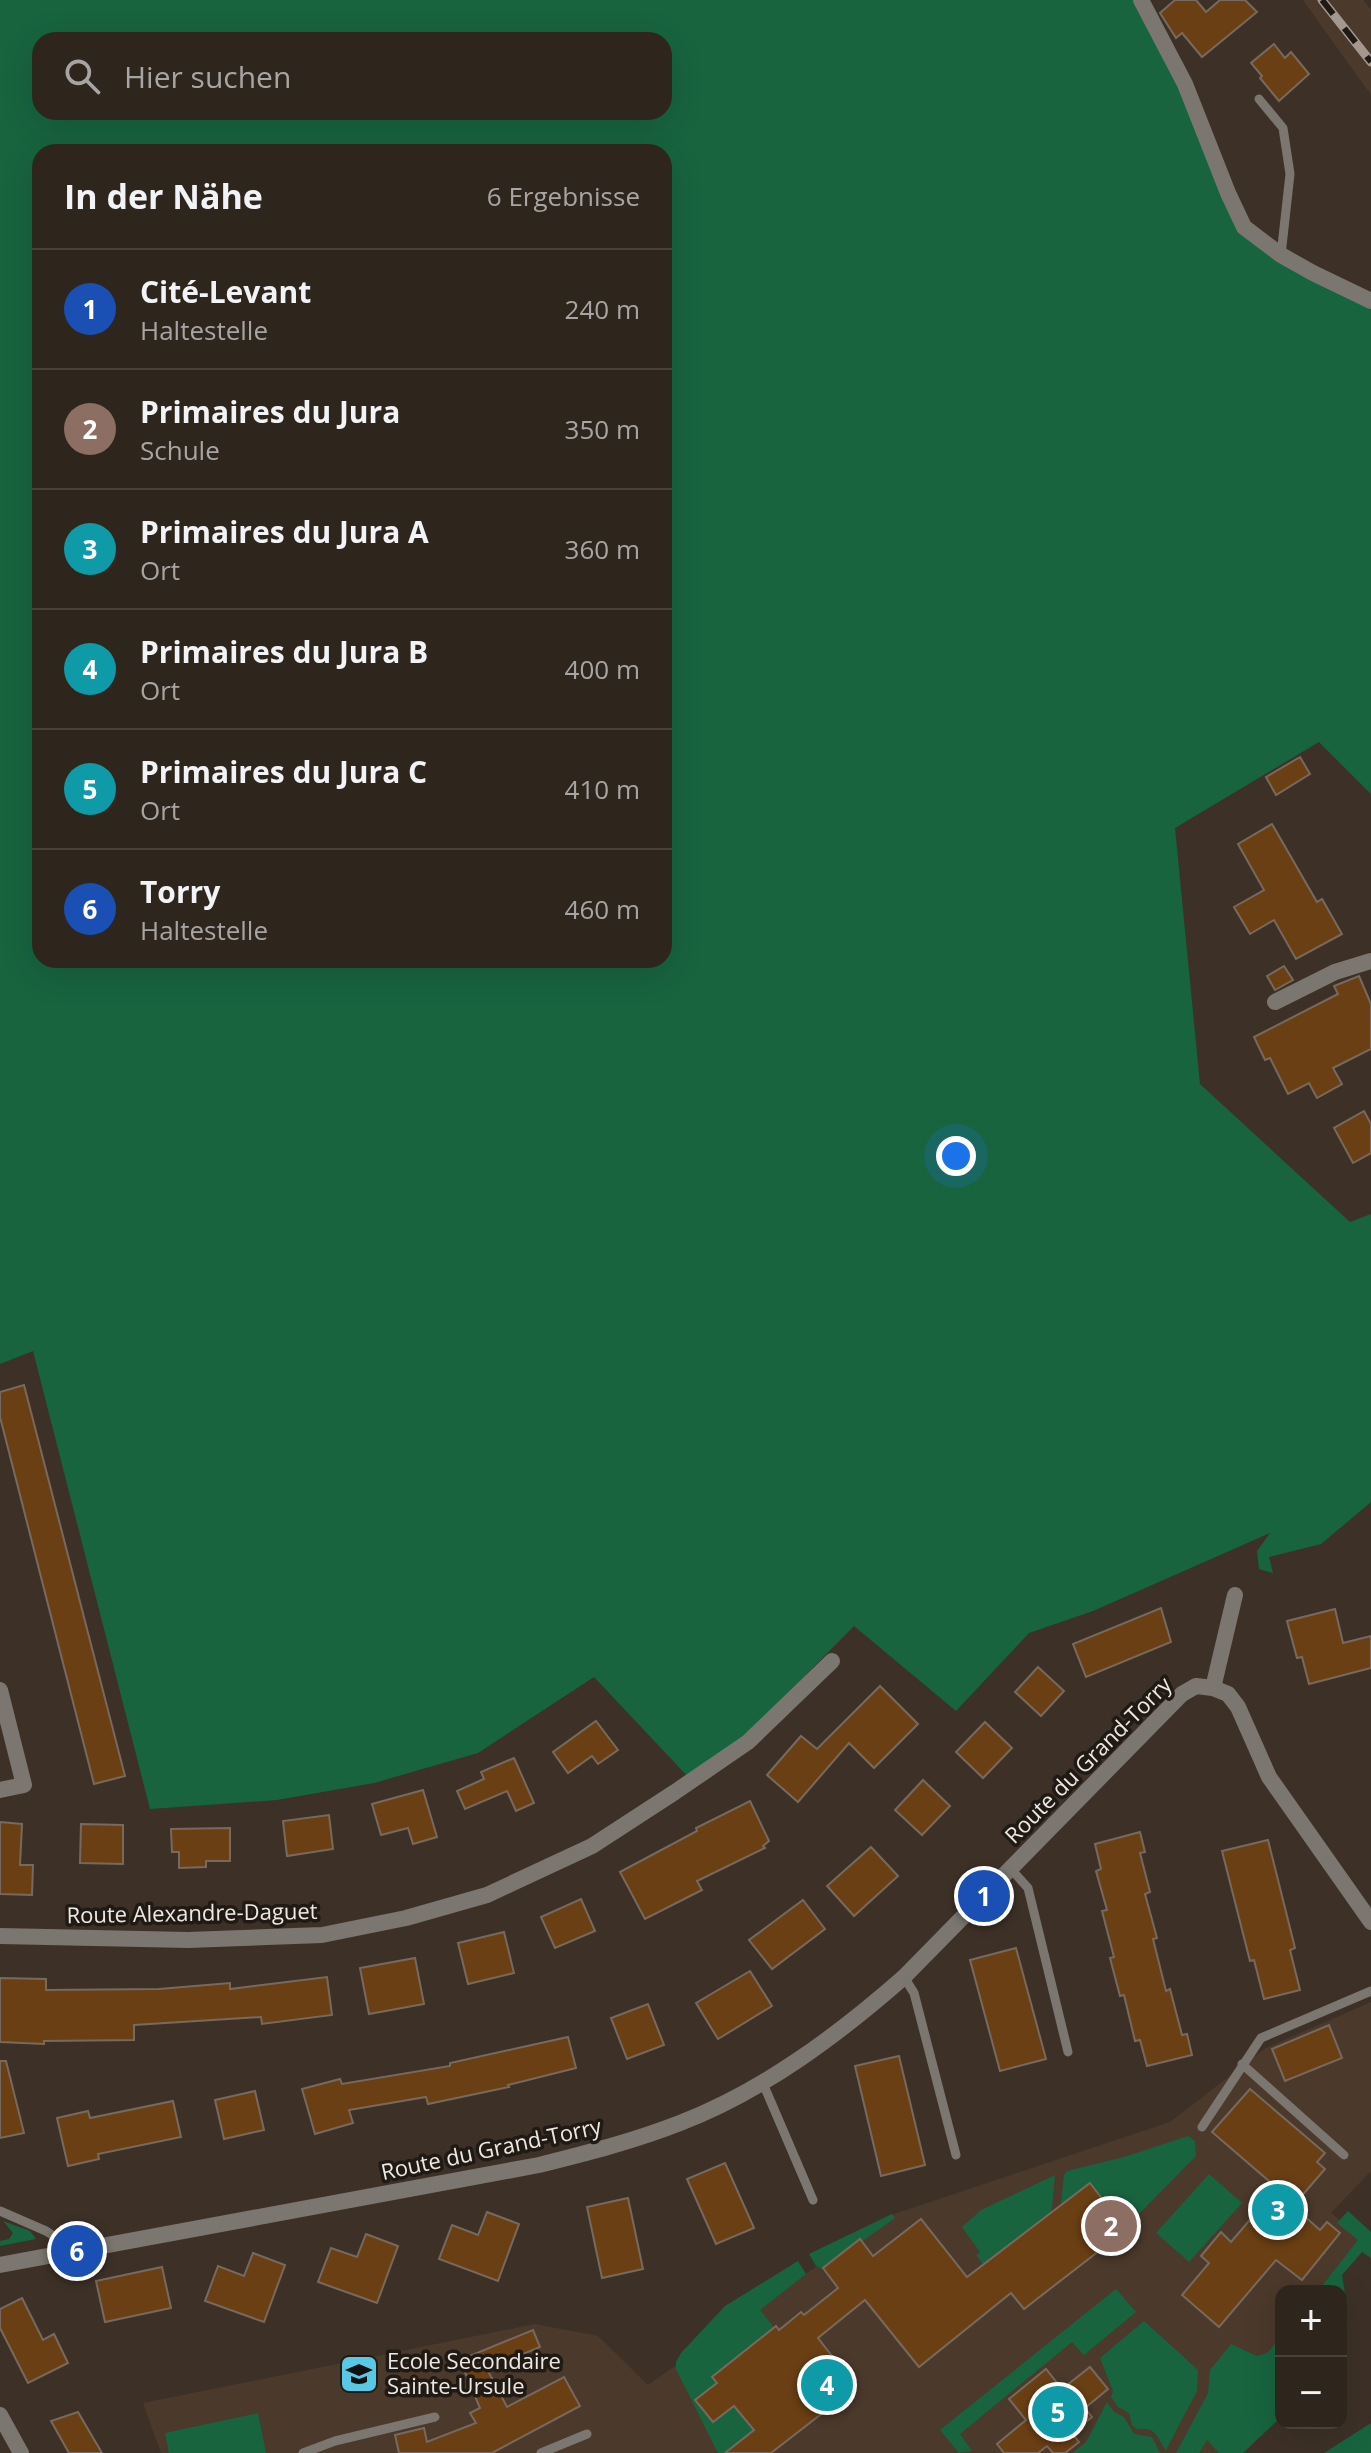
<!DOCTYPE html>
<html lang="de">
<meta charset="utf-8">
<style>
body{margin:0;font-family:"Open Sans",sans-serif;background:#362d26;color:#f1f3f6}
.controls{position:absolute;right:24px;bottom:24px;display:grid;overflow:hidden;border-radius:16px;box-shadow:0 8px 32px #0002}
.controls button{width:72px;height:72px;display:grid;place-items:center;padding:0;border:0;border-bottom:2px solid #49423b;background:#2e251d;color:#f1f3f6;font:40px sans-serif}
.you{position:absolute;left:956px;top:1156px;width:28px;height:28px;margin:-20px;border:6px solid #fff;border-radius:50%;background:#1a73e8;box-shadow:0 0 0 12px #1a73e833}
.badge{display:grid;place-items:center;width:52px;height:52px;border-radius:50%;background:#59c8e4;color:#fff;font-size:26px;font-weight:700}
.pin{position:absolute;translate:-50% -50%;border:4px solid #fff;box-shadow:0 2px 8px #0006}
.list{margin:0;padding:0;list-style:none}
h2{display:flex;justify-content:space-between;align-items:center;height:104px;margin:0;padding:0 32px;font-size:34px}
h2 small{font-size:26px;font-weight:400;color:#a7a5a4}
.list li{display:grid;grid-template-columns:52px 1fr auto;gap:24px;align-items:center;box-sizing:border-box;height:120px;padding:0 32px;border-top:2px solid #49423b}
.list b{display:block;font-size:30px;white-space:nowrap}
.list p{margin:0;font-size:26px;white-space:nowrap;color:#a7a5a4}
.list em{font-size:26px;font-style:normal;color:#a7a5a4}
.icon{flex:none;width:44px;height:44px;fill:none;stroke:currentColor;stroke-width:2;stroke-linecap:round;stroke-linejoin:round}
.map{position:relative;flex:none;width:1371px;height:2453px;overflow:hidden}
.search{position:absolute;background:#2e251d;box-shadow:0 8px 32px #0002;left:32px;top:32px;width:640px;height:88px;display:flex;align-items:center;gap:20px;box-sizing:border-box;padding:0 28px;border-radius:24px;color:#a7a5a4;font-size:30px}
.panel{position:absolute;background:#2e251d;box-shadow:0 8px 32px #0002;left:32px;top:144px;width:640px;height:824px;border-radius:24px}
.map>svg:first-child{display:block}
.built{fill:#4b392b}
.green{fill:#18643f;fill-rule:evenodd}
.building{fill:#6a3f14;stroke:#78695e;stroke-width:2}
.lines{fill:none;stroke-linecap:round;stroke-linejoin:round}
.lane{stroke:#7b7770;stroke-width:9}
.street{stroke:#7b7770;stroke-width:16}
.rail-casing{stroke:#a29890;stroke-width:9}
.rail{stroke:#201a15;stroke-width:6;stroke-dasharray:18;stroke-linecap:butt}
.labels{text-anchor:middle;stroke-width:7;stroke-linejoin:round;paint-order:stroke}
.street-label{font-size:22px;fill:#efe7e1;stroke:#201a15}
.poi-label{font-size:22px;fill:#efe7e1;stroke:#201a15;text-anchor:start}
</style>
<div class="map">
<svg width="1371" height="2453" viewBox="0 0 1371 2453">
<rect width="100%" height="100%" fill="#3d3127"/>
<g class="built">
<path d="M 1303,0 L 1363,0 L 1371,10 L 1371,95 Z"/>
<path d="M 1371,2002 L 1371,2171 L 1331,2213 L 1362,2237 L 1319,2291 L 1281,2291 L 1281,2417 L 1243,2453 L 161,2453 L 143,2403 L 535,2324 L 598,2336 L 648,2385 L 888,2216 L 1170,2122 L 1266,2048 Z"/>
</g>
<g class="green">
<path d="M 0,0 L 1141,0 L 1244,227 L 1371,301 L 1371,794 L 1319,742 L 1175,828 L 1200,1084 L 1350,1222 L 1371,1214 L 1371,1502 L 1321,1544 L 1269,1557 L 1273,1573 L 1259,1569 L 1257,1551 L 1270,1533 L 1093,1611 L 1029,1633 L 956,1711 L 854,1626 L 722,1760 L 692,1781 L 594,1677 L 478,1753 L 374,1783 L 277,1800 L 150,1809 L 33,1351 L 0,1364 ZM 40,40 L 664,40 L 664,112 L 40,112 ZM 40,152 L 664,152 L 664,960 L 40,960 Z"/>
<path d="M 1188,2136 L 1195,2141 L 1196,2156 L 1141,2212 L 1117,2230 L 997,2283 L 976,2255 L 980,2252 L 962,2227 L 981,2210 L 1055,2175 L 1051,2217 L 1060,2212 L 1064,2175 L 1067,2171 L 1124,2157 Z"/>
<path d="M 1209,2174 L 1242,2203 L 1189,2262 L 1156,2233 Z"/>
<path d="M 1348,2211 L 1371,2232 L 1371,2258 L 1362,2252 L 1342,2275 L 1346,2300 L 1341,2306 L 1341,2291 L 1318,2291 L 1358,2240 L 1337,2223 Z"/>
<path d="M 892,2214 L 895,2218 L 823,2269 L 816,2266 L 809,2254 Z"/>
<path d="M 3,2221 L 30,2231 L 36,2239 L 0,2246 L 0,2241 L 9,2239 L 13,2233 Z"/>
<path d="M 798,2261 L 806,2274 L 760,2310 L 777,2331 L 767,2438 L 758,2453 L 718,2453 L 676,2369 L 676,2362 L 681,2353 L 725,2306 Z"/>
<path d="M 1116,2289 L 1136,2312 L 1084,2355 L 1072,2342 L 960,2434 L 972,2451 L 959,2453 L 940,2430 Z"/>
<path d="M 1144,2321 L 1198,2370 L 1197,2391 L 1166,2450 C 1155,2436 1158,2427 1137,2429 L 1132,2425 L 1129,2413 L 1118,2407 L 1111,2397 L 1113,2391 L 1100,2358 Z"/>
<path d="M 1281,2337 L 1281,2417 L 1243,2453 L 1219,2453 L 1207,2440 L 1199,2453 L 1176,2453 L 1208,2393 L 1210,2370 L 1231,2344 L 1257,2356 L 1267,2353 Z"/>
<path d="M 1107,2402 L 1114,2412 L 1124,2417 L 1134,2434 L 1152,2437 L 1160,2453 L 1072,2453 L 1086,2442 Z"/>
<path d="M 258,2413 L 266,2453 L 169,2453 L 165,2433 Z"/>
<path d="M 1371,2423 L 1371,2453 L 1324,2453 Z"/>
</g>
<g class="building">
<path d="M 1175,0 L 1196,0 L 1206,12 L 1220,0 L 1245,0 L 1257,12 L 1202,57 L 1182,33 L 1176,38 L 1160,13 Z"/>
<path d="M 1274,44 L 1285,58 L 1291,52 L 1309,74 L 1279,101 L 1260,78 L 1262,76 L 1251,63 Z"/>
<path d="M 1300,757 L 1310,774 L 1276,795 L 1266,777 Z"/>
<path d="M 1272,824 L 1317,902 L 1322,899 L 1342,934 L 1296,959 L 1274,920 L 1250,934 L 1234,907 L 1264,890 L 1238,844 Z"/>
<path d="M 1284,966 L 1293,980 L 1275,990 L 1267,976 Z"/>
<path d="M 1359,976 L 1371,1004 L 1371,1049 L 1333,1068 L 1342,1084 L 1317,1098 L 1309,1083 L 1288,1094 L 1270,1058 L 1265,1060 L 1254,1037 L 1338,994 L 1334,986 Z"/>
<path d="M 1364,1111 L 1371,1124 L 1371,1153 L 1353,1163 L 1334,1128 Z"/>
<path d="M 24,1385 L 125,1776 L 94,1784 L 0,1417 L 0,1392 Z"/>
<path d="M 1161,1608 L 1171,1642 L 1086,1677 L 1073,1644 Z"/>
<path d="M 1335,1609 L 1343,1643 L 1371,1636 L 1371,1668 L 1309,1684 L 1302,1657 L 1297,1658 L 1287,1621 Z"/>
<path d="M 1038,1667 L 1064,1691 L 1041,1716 L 1015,1692 Z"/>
<path d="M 880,1686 L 918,1724 L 874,1768 L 849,1743 L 798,1802 L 767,1775 L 801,1736 L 817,1749 Z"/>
<path d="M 596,1721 L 618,1750 L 598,1764 L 592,1756 L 568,1773 L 553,1752 Z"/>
<path d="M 985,1722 L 1012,1748 L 983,1778 L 956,1752 Z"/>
<path d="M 514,1758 L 534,1803 L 516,1811 L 507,1791 L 465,1809 L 457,1791 L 484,1779 L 481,1772 Z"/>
<path d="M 923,1780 L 950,1806 L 922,1835 L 895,1810 Z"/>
<path d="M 423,1790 L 437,1837 L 413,1844 L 408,1828 L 381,1835 L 372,1804 Z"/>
<path d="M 750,1801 L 769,1841 L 763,1846 L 765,1848 L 697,1881 L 702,1890 L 645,1919 L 620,1872 L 697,1831 L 696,1828 Z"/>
<path d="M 329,1815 L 333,1849 L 287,1856 L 283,1821 Z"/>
<path d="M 0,1822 L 22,1824 L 20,1865 L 33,1865 L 32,1895 L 0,1894 Z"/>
<path d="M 81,1824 L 123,1825 L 123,1864 L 80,1863 Z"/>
<path d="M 230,1828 L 230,1861 L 206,1861 L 206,1867 L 179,1868 L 179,1852 L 172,1852 L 171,1829 Z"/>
<path d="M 1140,1832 L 1145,1852 L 1140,1853 L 1150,1892 L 1145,1894 L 1157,1938 L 1153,1939 L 1166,1991 L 1170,1989 L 1182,2035 L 1187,2034 L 1192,2055 L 1147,2066 L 1140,2040 L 1135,2041 L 1124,1995 L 1120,1996 L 1110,1958 L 1114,1957 L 1102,1911 L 1107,1910 L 1096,1871 L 1101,1869 L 1095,1844 Z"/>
<path d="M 1268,1840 L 1295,1948 L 1290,1950 L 1300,1990 L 1264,1999 L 1254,1960 L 1250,1961 L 1222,1851 Z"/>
<path d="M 871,1847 L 898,1876 L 854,1916 L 827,1886 Z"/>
<path d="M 581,1899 L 595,1931 L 555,1948 L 541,1917 Z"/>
<path d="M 803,1900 L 825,1929 L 772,1969 L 749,1940 Z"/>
<path d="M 504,1932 L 514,1973 L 468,1984 L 458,1943 Z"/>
<path d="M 1016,1948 L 1046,2059 L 1000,2071 L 970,1960 Z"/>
<path d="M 415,1958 L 424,2004 L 369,2014 L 360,1968 Z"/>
<path d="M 750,1971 L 772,2006 L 718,2039 L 696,2003 Z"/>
<path d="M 327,1977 L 332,2015 L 262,2024 L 261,2017 L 134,2025 L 134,2040 L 44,2041 L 44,2044 L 0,2042 L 0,1978 L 46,1979 L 46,1990 L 159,1989 L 230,1983 L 230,1989 Z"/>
<path d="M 648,2004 L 664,2045 L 627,2059 L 611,2018 Z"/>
<path d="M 1329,2025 L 1342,2058 L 1285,2081 L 1272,2049 Z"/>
<path d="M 568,2037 L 576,2068 L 508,2085 L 509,2087 L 428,2104 L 426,2097 L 349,2110 L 353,2123 L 315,2134 L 302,2089 L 340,2079 L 342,2084 L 450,2066 L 450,2063 Z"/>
<path d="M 899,2056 L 925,2165 L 881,2176 L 855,2066 Z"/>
<path d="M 0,2061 L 6,2061 L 24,2133 L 0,2138 Z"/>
<path d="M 1250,2089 L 1325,2153 L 1317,2162 L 1325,2169 L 1293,2206 L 1320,2230 L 1327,2222 L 1340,2233 L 1302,2280 L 1276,2260 L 1219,2327 L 1182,2295 L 1209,2263 L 1201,2256 L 1221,2232 L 1231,2242 L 1277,2188 L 1212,2132 Z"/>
<path d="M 255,2091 L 264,2130 L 224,2139 L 215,2100 Z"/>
<path d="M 173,2101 L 181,2137 L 98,2154 L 99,2159 L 68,2166 L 57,2118 L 88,2111 L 90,2118 Z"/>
<path d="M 725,2163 L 754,2228 L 716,2244 L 687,2179 Z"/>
<path d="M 1090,2183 L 1126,2230 L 1024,2309 L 1011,2293 L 919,2367 L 865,2300 L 818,2338 L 856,2387 L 771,2453 L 725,2453 L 754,2430 L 734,2406 L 713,2422 L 695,2400 L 717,2383 L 712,2377 L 776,2326 L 779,2330 L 801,2312 L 804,2315 L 838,2288 L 823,2268 L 860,2239 L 873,2256 L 921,2219 L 967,2277 Z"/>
<path d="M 628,2198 L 643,2269 L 602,2278 L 587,2207 Z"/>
<path d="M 487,2212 L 519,2224 L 498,2281 L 439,2259 L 452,2225 L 478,2235 Z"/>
<path d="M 366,2234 L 398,2246 L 377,2303 L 318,2282 L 331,2248 L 357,2257 Z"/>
<path d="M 253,2253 L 285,2265 L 264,2322 L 205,2301 L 218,2266 L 244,2276 Z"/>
<path d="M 162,2267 L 171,2308 L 105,2322 L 96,2281 Z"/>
<path d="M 22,2298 L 43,2340 L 54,2334 L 68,2363 L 28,2383 L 0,2328 L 0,2309 Z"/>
<path d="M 533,2330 L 540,2347 L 487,2369 L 507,2407 L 564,2377 L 580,2406 L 492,2453 L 399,2453 L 395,2435 L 424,2428 L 427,2442 L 476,2423 L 470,2413 L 480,2408 L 460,2360 Z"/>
<path d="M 1090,2367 L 1108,2389 L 1085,2408 L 1092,2417 L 1072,2433 L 1079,2442 L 1065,2453 L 1053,2453 L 1047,2446 L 1038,2453 L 1004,2453 L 997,2444 L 1026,2420 L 1009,2399 L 1046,2369 L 1062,2389 Z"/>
<path d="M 78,2412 L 102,2453 L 69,2453 L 51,2421 Z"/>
</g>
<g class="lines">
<g class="lane">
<path d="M 1259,99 L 1283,128 L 1290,174 L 1281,255"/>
<path d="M 1010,1868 L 1028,1888 L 1068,2052"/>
<path d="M 904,1977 L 914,1993 L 956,2155"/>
<path d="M 1242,2064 L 1344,2155"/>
<path d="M 762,2081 L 813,2200"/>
<path d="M 1202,2127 L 1261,2038 L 1371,1991"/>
<path d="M 0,2211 L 46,2231 L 74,2249"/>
<path d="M 303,2453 L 335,2441 L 435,2417"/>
<path d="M 541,2453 L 587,2434"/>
</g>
<g class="street">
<path d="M 1141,0 L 1185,84 L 1228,193 L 1244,227 L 1281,255 L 1313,273 L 1371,301"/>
<path d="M 1275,1002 L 1335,972 L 1371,961"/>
<path d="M 1213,1688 L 1235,1595"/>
<path d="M 0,1690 L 24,1785 L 0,1790"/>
<path d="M 0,1936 L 188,1940 L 322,1935 L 406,1918 L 487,1895 L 592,1846 L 675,1792 L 748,1742 L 832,1661"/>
<path d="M 0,2265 L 539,2165 C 587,2153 634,2141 680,2123 C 763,2091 838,2035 904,1977 L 1182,1694 L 1196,1686 L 1213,1688 L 1228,1694 L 1238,1707 L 1269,1777 L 1371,1922"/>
<path d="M 0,2415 L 21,2453"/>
</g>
<g class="rail-casing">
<path id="rail" d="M 1322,0 L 1371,62"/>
</g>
<use href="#rail" class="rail"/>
</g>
<defs>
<g id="school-square" transform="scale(2)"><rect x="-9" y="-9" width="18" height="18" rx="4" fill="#59c8e4" stroke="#201a15"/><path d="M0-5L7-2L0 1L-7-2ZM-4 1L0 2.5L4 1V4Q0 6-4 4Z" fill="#111"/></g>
</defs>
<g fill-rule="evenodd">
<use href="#school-square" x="359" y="2374"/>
</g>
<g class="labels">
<g class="street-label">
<text transform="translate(1088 1760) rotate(-45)" y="8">Route du Grand-Torry</text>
<text transform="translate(192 1913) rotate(-1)" y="8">Route Alexandre-Daguet</text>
<text transform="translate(491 2149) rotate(-12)" y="8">Route du Grand-Torry</text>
</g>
<g class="poi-label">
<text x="387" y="2369">Ecole Secondaire<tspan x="387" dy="25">Sainte-Ursule</tspan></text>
</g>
</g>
</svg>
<div class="controls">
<button>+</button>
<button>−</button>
</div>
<div class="you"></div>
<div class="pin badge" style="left:984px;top:1896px;background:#1a4fb4">1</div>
<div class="pin badge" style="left:1111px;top:2226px;background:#8d6e63">2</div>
<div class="pin badge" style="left:1278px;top:2210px;background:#0f9aa8">3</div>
<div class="pin badge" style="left:827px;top:2385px;background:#0f9aa8">4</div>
<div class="pin badge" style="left:1058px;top:2412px;background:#0f9aa8">5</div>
<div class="pin badge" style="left:77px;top:2251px;background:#1a4fb4">6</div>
<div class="search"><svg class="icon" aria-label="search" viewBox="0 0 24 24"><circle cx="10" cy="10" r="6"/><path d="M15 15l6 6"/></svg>Hier suchen</div>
<section class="panel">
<h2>In der Nähe<small>6 Ergebnisse</small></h2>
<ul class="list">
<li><span class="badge" style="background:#1a4fb4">1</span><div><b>Cité-Levant</b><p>Haltestelle</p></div><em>240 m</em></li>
<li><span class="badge" style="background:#8d6e63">2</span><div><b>Primaires du Jura</b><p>Schule</p></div><em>350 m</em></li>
<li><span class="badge" style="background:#0f9aa8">3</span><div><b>Primaires du Jura A</b><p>Ort</p></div><em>360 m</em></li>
<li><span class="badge" style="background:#0f9aa8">4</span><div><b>Primaires du Jura B</b><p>Ort</p></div><em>400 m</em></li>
<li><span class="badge" style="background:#0f9aa8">5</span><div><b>Primaires du Jura C</b><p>Ort</p></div><em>410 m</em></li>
<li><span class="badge" style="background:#1a4fb4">6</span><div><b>Torry</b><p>Haltestelle</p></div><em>460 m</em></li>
</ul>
</section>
</div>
